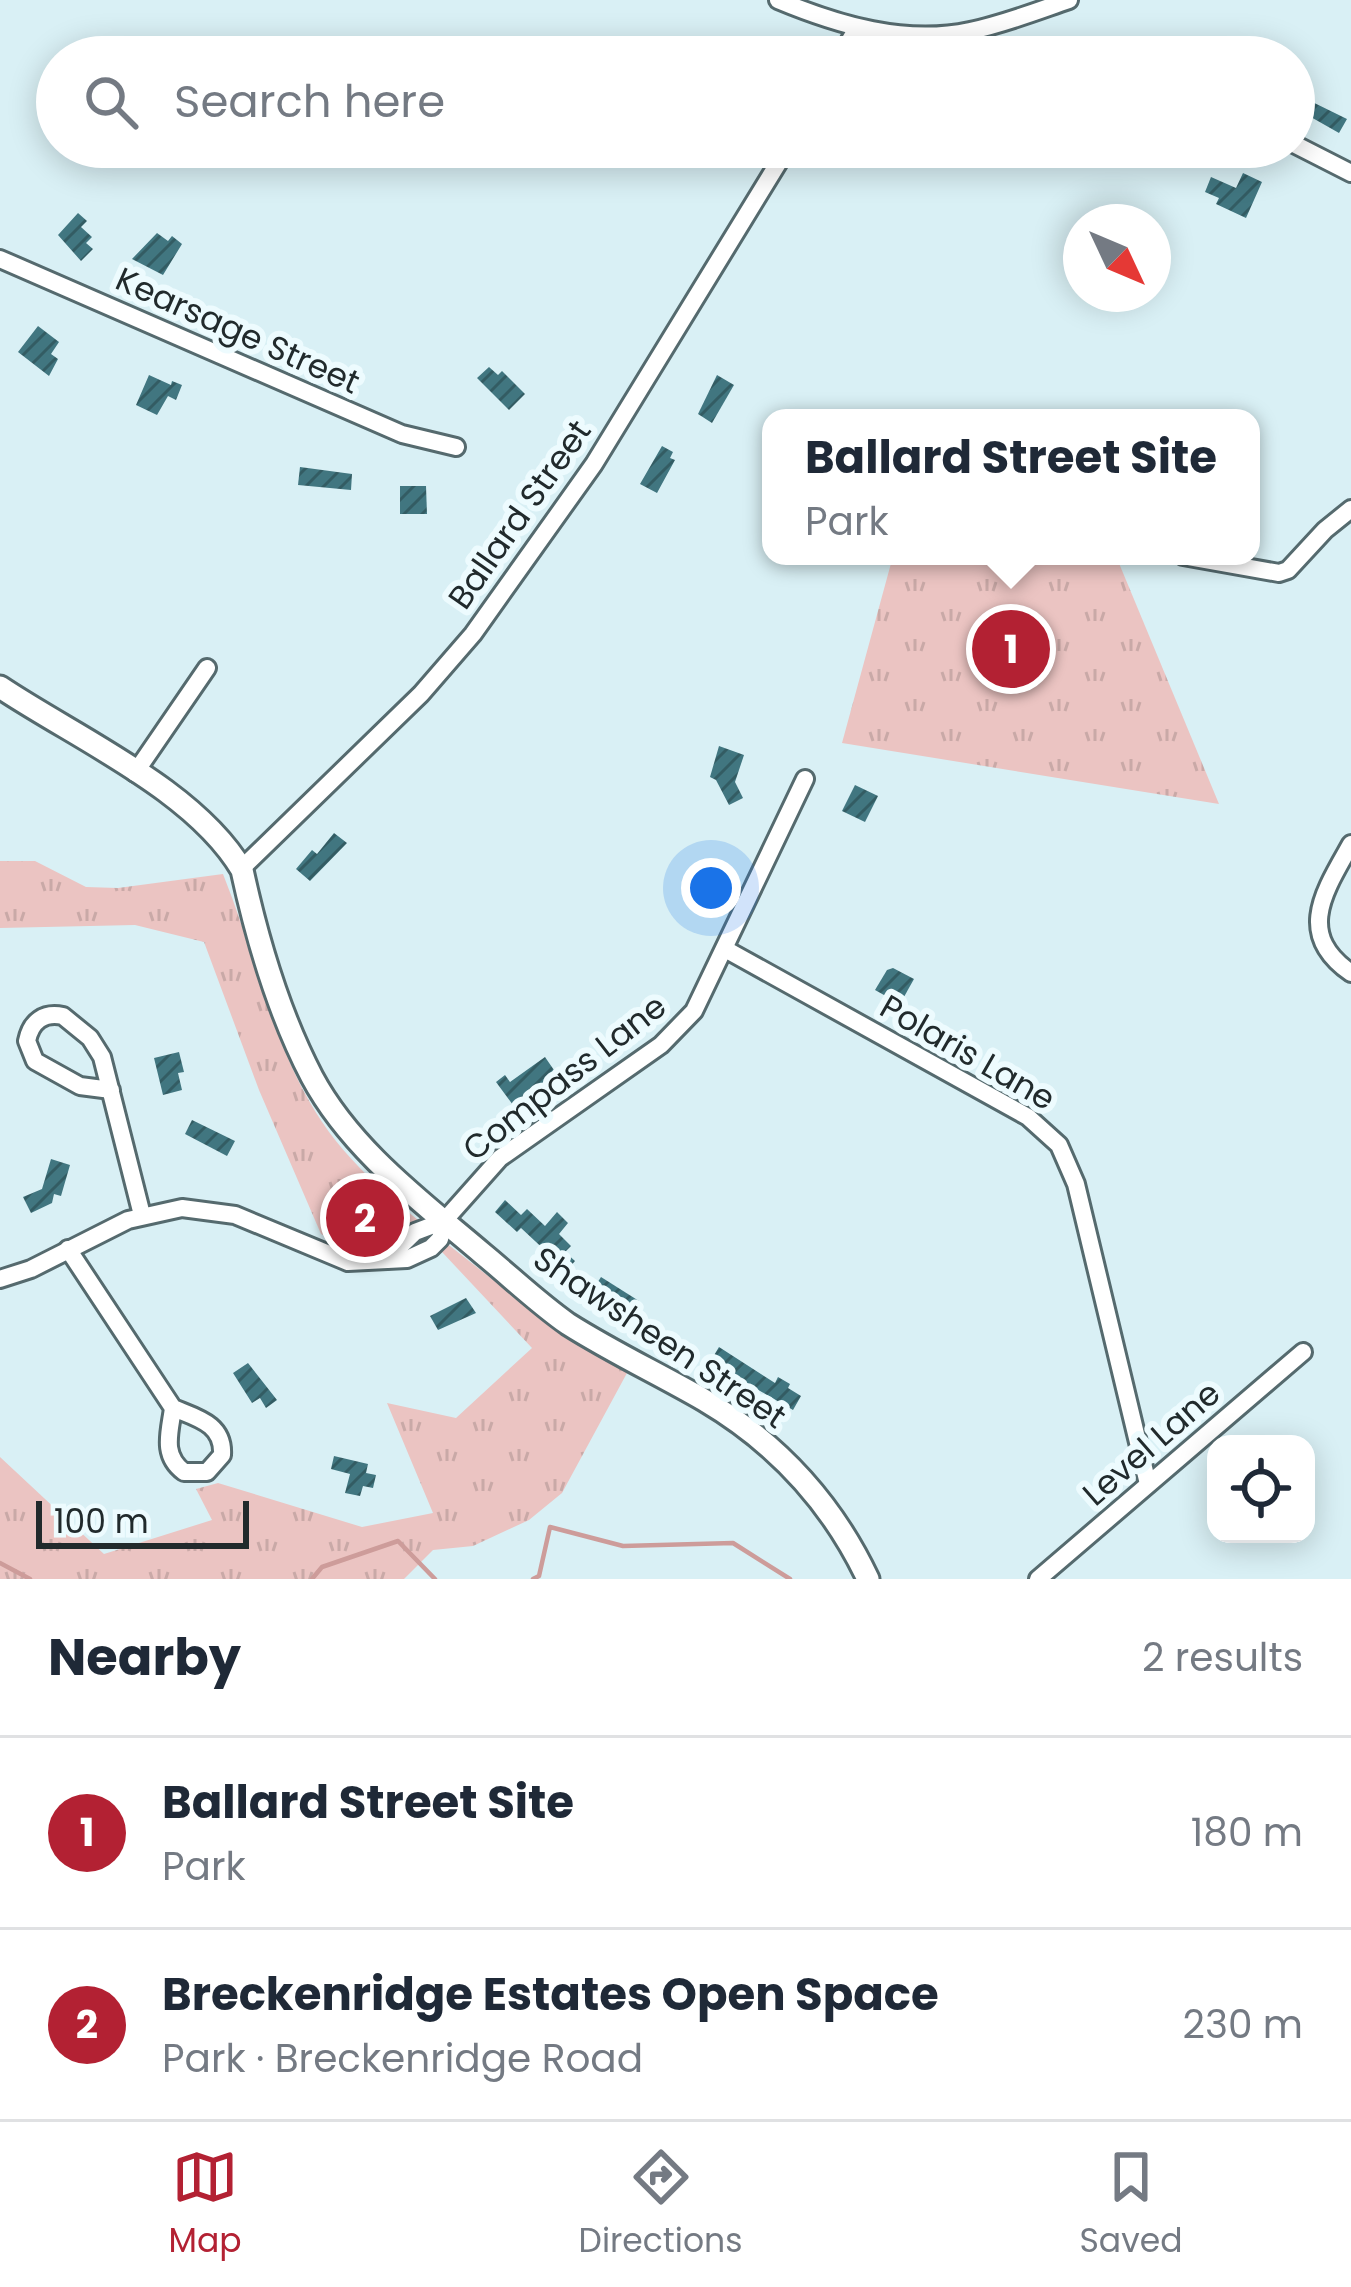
<!DOCTYPE html>
<meta charset="utf-8">
<style>
body{margin:0;font-family:Poppins,sans-serif;background:#f6f6f7;color:#1f2937}
.controls{position:absolute;right:36px;bottom:36px;display:grid;overflow:hidden;border-radius:24px;box-shadow:0 6px 30px #0003}
.controls button{width:108px;height:108px;display:grid;place-items:center;padding:0;border:0;border-bottom:3px solid #e0e1e3;background:#fff;color:#1f2937;font:60px sans-serif}
.compass{position:absolute;left:1063px;top:204px;width:108px;height:108px;border-radius:50%;background:#fff;box-shadow:0 6px 30px #0003;rotate:134deg}
.scale{position:absolute;left:36px;bottom:30px;width:213px;box-sizing:border-box;padding-left:12px;border:6px solid #212a2c;border-top:0;font-size:33px;line-height:42px;white-space:nowrap;color:#212a2c;-webkit-text-stroke:9px #edfbfe;paint-order:stroke}
.you{position:absolute;left:711px;top:888px;width:42px;height:42px;margin:-30px;border:9px solid #fff;border-radius:50%;background:#1a73e8;box-shadow:0 0 0 18px #1a73e833}
.badge{display:grid;place-items:center;width:78px;height:78px;border-radius:50%;background:#b32133;color:#fff;font-size:39px;font-weight:700}
.pin{position:absolute;translate:-50% -50%;border:6px solid #fff;box-shadow:0 3px 12px #0006}
.popup{position:absolute;left:762px;top:409px;width:498px;height:156px;box-sizing:border-box;display:grid;place-content:center;border-radius:24px;background:#fff;filter:drop-shadow(0 3px 9px #0005);font-size:39px;white-space:nowrap;color:#747a83}
.popup b{font-size:45px;color:#1f2937}
.popup::after{content:'';position:absolute;left:50%;top:100%;margin-left:-24px;border:24px solid transparent;border-top-color:#fff}
.list{margin:0;padding:0;list-style:none}
h2{display:flex;justify-content:space-between;align-items:center;height:156px;margin:0;padding:0 48px;font-size:51px}
h2 small{font-size:39px;font-weight:400;color:#747a83}
.list li{display:grid;grid-template-columns:78px 1fr auto;gap:36px;align-items:center;box-sizing:border-box;height:192px;padding:0 48px;border-top:3px solid #e0e1e3}
.list b{display:block;font-size:45px;white-space:nowrap}
.list p{margin:0;font-size:39px;white-space:nowrap;color:#747a83}
.list em{font-size:39px;font-style:normal;color:#747a83}
.icon{flex:none;width:66px;height:66px;fill:none;stroke:currentColor;stroke-width:2;stroke-linecap:round;stroke-linejoin:round}
.map{position:relative;flex:none;width:1351px;height:1579px;overflow:hidden}
.search{position:absolute;background:#fff;box-shadow:0 6px 30px #0003;left:36px;right:36px;top:36px;height:132px;display:flex;align-items:center;gap:30px;box-sizing:border-box;padding:0 42px;border-radius:66px;color:#747a83;font-size:45px}
.sheet{height:540px;background:#fff}
nav{display:flex;justify-content:space-around;align-items:center;box-sizing:border-box;height:168px;border-top:3px solid #e0e1e3;background:#fff;font-size:33px;color:#747a83}
nav a{display:grid;justify-items:center;gap:6px}
nav .on{color:#b32133}
.map>svg:first-child{display:block}
.park{fill:url(#park-tufts)}
.lines{fill:none;stroke-linecap:round;stroke-linejoin:round}
.stream{stroke:#cd9c9a;stroke-width:4.5}
.building{fill:url(#building-hatch)}
.minor-casing{stroke:#556a6e;stroke-width:22}
.major-casing{stroke:#556a6e;stroke-width:27}
.minor{stroke:#fff;stroke-width:16}
.major{stroke:#fff;stroke-width:21}
.labels{text-anchor:middle;stroke-width:12;stroke-linejoin:round;paint-order:stroke}
.street-label{font-size:33px;fill:#212a2c;stroke:#edfbfe}
</style>
<div class="map">
<svg width="1351" height="1579" viewBox="0 0 1351 1579">
<defs>
<pattern id="park-tufts" width="24" height="20" patternUnits="userSpaceOnUse" patternTransform="scale(3)"><rect width="24" height="20" fill="#ebc4c2"/><path d="M3 7l-1-3M5 7V3M7 7l1-3M15 17l-1-3M17 17v-4M19 17l1-3" fill="none" stroke="#c9a9a7"/></pattern>
<pattern id="building-hatch" width="6" height="6" patternUnits="userSpaceOnUse" patternTransform="scale(3)"><rect width="6" height="6" fill="#417680"/><path d="M-1 1l2-2M0 6l6-6M5 7l2-2" fill="none" stroke="#335c63"/></pattern>
</defs>
<rect width="100%" height="100%" fill="#d9f0f5"/>
<g class="park">
<path d="M 893,556 L 1116,556 L 1219,804 L 842,743 Z"/>
<path d="M 0,861 L 35,861 L 86,887 L 118,888 L 223,874 C 255,953 270,1037 315,1111 C 349,1167 400,1205 450,1246 C 508,1292 564,1335 627,1373 L 562,1493 L 529,1520 L 473,1546 L 433,1550 L 404,1579 L 0,1579 L 0,1457 L 104,1554 L 212,1520 L 196,1489 L 218,1483 L 362,1527 L 433,1513 L 387,1403 L 456,1418 L 532,1348 L 442,1252 L 401,1229 C 379,1248 347,1248 321,1234 L 259,1090 L 204,942 L 135,925 L 0,928 Z"/>
</g>
<g class="lines">
<g class="stream">
<path d="M 0,1563 L 30,1579"/>
<path d="M 312,1579 L 322,1567 L 398,1541 L 435,1579"/>
<path d="M 533,1579 L 539,1576 L 550,1527 L 623,1546 L 733,1543 L 790,1579"/>
</g>
</g>
<g class="building">
<path d="M 1294,93 L 1347,119 L 1339,133 L 1302,112 L 1294,129 Z"/>
<path d="M 1243,173 L 1262,182 L 1246,218 L 1216,204 L 1219,198 L 1205,192 L 1211,177 L 1236,188 Z"/>
<path d="M 78,213 L 87,221 L 81,227 L 92,237 L 86,243 L 93,249 L 81,261 L 58,235 Z"/>
<path d="M 157,233 L 168,241 L 172,236 L 182,244 L 163,275 L 132,259 Z"/>
<path d="M 38,326 L 59,342 L 51,354 L 58,359 L 49,376 L 18,352 Z"/>
<path d="M 489,367 L 498,375 L 502,371 L 525,394 L 509,410 L 477,378 Z"/>
<path d="M 149,375 L 171,385 L 172,381 L 182,385 L 176,400 L 168,396 L 157,415 L 136,405 Z"/>
<path d="M 717,375 L 734,385 L 712,423 L 698,414 Z"/>
<path d="M 662,446 L 673,452 L 670,458 L 675,460 L 657,493 L 640,484 Z"/>
<path d="M 300,467 L 352,474 L 351,490 L 298,485 Z"/>
<path d="M 400,486 L 426,486 L 427,514 L 400,514 Z"/>
<path d="M 719,746 L 744,755 L 735,782 L 743,798 L 729,805 L 716,780 L 710,777 Z"/>
<path d="M 855,785 L 878,796 L 865,822 L 842,811 Z"/>
<path d="M 334,833 L 347,843 L 310,881 L 296,869 L 312,850 L 317,854 Z"/>
<path d="M 893,968 L 914,979 L 900,1004 L 875,990 L 887,970 Z"/>
<path d="M 179,1052 L 184,1072 L 178,1073 L 182,1090 L 163,1095 L 154,1058 Z"/>
<path d="M 545,1057 L 556,1073 L 513,1105 L 496,1082 L 505,1075 L 510,1082 Z"/>
<path d="M 192,1120 L 235,1141 L 227,1156 L 185,1134 Z"/>
<path d="M 51,1159 L 70,1165 L 61,1196 L 54,1194 L 52,1203 L 31,1213 L 23,1197 L 42,1189 Z"/>
<path d="M 505,1200 L 521,1215 L 527,1209 L 545,1226 L 557,1212 L 568,1223 L 559,1234 L 571,1246 L 565,1252 L 575,1261 L 564,1274 L 547,1258 L 550,1255 L 521,1228 L 517,1232 L 495,1212 Z"/>
<path d="M 601,1277 L 639,1301 L 631,1314 L 591,1293 Z"/>
<path d="M 466,1298 L 476,1313 L 438,1330 L 430,1316 Z"/>
<path d="M 719,1347 L 775,1383 L 778,1377 L 790,1384 L 788,1388 L 801,1396 L 793,1410 L 710,1362 Z"/>
<path d="M 248,1363 L 277,1400 L 266,1408 L 260,1398 L 252,1403 L 233,1373 Z"/>
<path d="M 334,1456 L 368,1464 L 366,1473 L 376,1475 L 373,1488 L 363,1486 L 360,1496 L 345,1493 L 350,1474 L 331,1469 Z"/>
</g>
<g class="lines">
<g class="minor-casing">
<g id="minor">
<path d="M 778,0 C 838,25 905,45 970,31 C 1004,24 1037,11 1069,0"/>
<path d="M 949,40 L 1029,57"/>
<path d="M 840,57 L 857,28"/>
<path d="M 1294,144 L 1351,173"/>
<path d="M 0,259 L 402,434 L 456,447"/>
<path d="M 1183,556 L 1279,573 L 1288,570 L 1325,530 L 1351,509"/>
<path d="M 135,773 L 207,668"/>
<path d="M 1351,844 C 1324,892 1295,934 1351,973"/>
<path d="M 241,869 L 421,694 L 473,634 L 594,464 L 788,147"/>
<path d="M 725,949 L 1028,1117 L 1059,1145 L 1076,1184 L 1148,1484"/>
<path d="M 111,1090 L 80,1086 L 35,1061 L 27,1041 C 31,1021 44,1012 63,1016 L 90,1038 L 102,1057 L 142,1215"/>
<path d="M 68,1249 L 173,1408 C 170,1432 161,1455 184,1472 L 207,1472 L 222,1455 C 224,1424 197,1418 173,1408"/>
<path d="M 386,1260 L 415,1232 L 444,1221"/>
<path d="M 0,1279 L 31,1269 L 128,1220 L 182,1208 L 235,1215 L 348,1262 L 407,1259 L 431,1248 L 440,1239 L 444,1221 L 500,1158 L 661,1045 L 694,1011 L 805,779"/>
<path d="M 1038,1579 L 1303,1352"/>
</g>
</g>
<g class="major-casing">
<path id="major" d="M 0,687 C 76,738 195,790 242,870 C 257,939 279,1014 312,1077 C 351,1150 422,1202 483,1254 C 511,1277 538,1303 568,1324 C 612,1352 659,1374 704,1400 C 777,1443 832,1503 868,1579"/>
</g>
<use href="#minor" class="minor"/>
<use href="#major" class="major"/>
</g>
<g class="labels">
<g class="street-label">
<text transform="translate(238 330) rotate(24)" y="12">Kearsage Street</text>
<text transform="translate(519 514) rotate(-55)" y="12">Ballard Street</text>
<text transform="translate(968 1052) rotate(30)" y="12">Polaris Lane</text>
<text transform="translate(564 1077) rotate(-38)" y="12">Compass Lane</text>
<text transform="translate(660 1337) rotate(34)" y="12">Shawsheen Street</text>
<text transform="translate(1151 1443) rotate(-41)" y="12">Level Lane</text>
</g>
</g>
</svg>
<div class="controls">
<button><svg class="icon" aria-label="locate" viewBox="0 0 24 24"><circle cx="12" cy="12" r="6"/><path d="M12 2v4M12 18v4M2 12h4M18 12h4"/></svg></button>
</div>
<svg class="compass" viewBox="-18 -18 36 36"><path d="M0-13l5 13h-10z" fill="#e53935"/><path d="M0 13l5-13h-10z" fill="#747a83"/></svg>
<div class="scale">100 m</div>
<div class="you"></div>
<div class="pin badge" style="left:1011px;top:649px">1</div>
<div class="popup"><b>Ballard Street Site</b>Park</div>
<div class="pin badge" style="left:365px;top:1218px">2</div>
<div class="search"><svg class="icon" aria-label="search" viewBox="0 0 24 24"><circle cx="10" cy="10" r="6"/><path d="M15 15l6 6"/></svg>Search here</div>
</div>
<section class="sheet">
<h2>Nearby<small>2 results</small></h2>
<ul class="list">
<li><span class="badge">1</span><div><b>Ballard Street Site</b><p>Park</p></div><em>180 m</em></li>
<li><span class="badge">2</span><div><b>Breckenridge Estates Open Space</b><p>Park · Breckenridge Road</p></div><em>230 m</em></li>
</ul>
</section>
<nav>
<a class="on"><svg class="icon" aria-label="map" viewBox="0 0 24 24"><path d="M3 6l6-2 6 2 6-2v14l-6 2-6-2-6 2zM9 4v14M15 6v14"/></svg>Map</a>
<a><svg class="icon" aria-label="directions" viewBox="0 0 24 24"><path d="M12 3l9 9-9 9-9-9zM9 14v-3h6M13 9l2 2-2 2"/></svg>Directions</a>
<a><svg class="icon" aria-label="saved" viewBox="0 0 24 24"><path d="M7 4h10v16l-5-4-5 4z"/></svg>Saved</a>
</nav>
